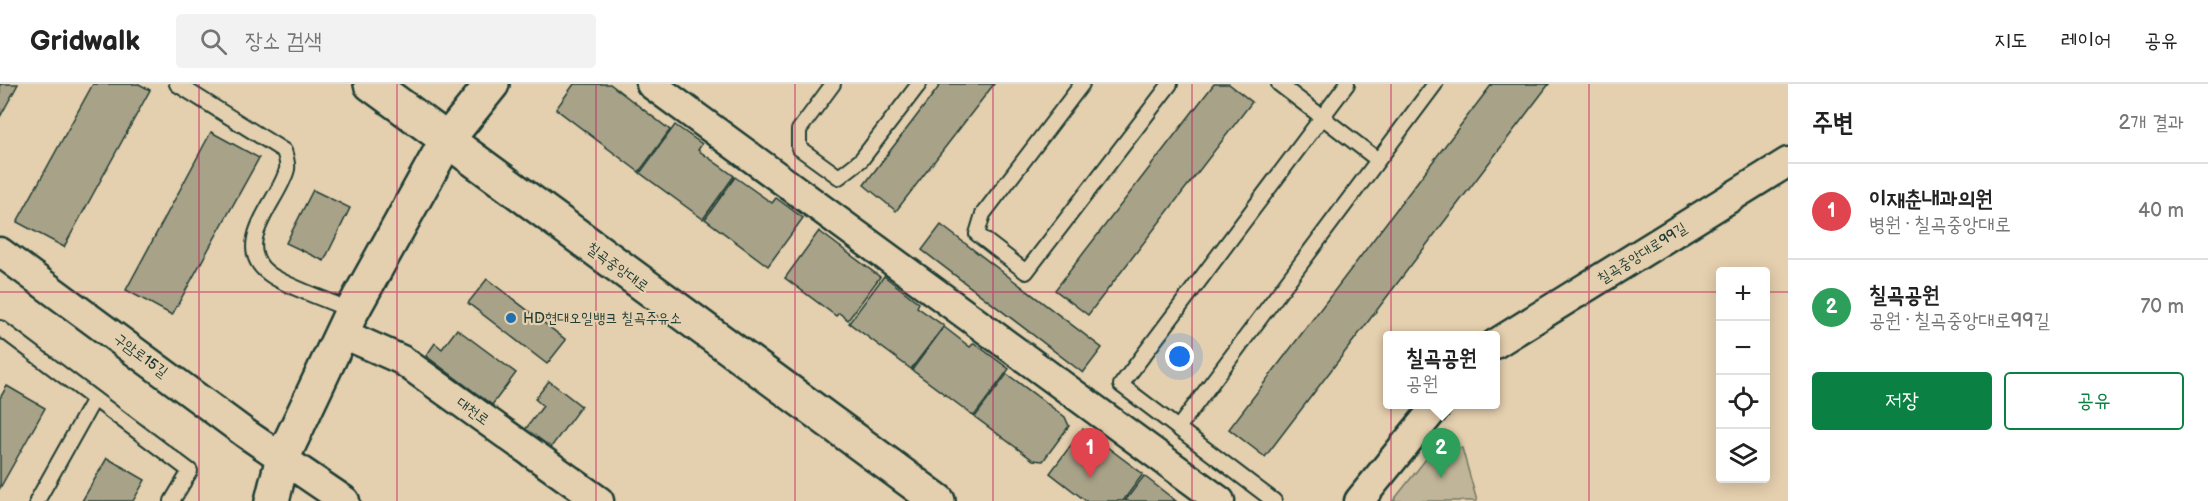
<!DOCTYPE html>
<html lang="ko">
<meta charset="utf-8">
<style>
body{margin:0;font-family:"Balsamiq Sans","Poor Story",sans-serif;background:#f2f2f2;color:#222}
.controls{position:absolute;right:18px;bottom:18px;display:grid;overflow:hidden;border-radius:6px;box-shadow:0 3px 15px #0003}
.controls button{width:54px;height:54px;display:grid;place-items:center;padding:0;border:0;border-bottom:2px solid #e0e0e0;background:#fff;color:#222;font:30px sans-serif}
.you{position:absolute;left:1180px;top:273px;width:21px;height:21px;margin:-15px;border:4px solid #fff;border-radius:50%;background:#1a73e8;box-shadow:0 0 0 9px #1a73e833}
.badge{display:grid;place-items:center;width:39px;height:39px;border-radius:50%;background:#0b8043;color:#fff;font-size:20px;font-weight:700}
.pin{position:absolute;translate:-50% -50px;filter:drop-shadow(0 2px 3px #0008)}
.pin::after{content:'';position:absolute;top:32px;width:21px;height:18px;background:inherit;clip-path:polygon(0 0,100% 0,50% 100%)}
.popup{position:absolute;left:1383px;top:247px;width:117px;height:78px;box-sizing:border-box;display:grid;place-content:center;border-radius:6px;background:#fff;filter:drop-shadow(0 2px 4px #0005);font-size:20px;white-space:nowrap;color:#767676}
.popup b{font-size:22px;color:#222}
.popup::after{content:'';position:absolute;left:50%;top:100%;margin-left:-12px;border:12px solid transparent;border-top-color:#fff}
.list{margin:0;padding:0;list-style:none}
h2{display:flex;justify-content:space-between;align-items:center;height:78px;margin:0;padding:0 24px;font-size:26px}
h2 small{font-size:20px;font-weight:400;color:#767676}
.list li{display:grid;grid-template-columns:39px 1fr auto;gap:18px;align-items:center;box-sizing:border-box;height:96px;padding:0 24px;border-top:2px solid #e0e0e0}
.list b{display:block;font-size:22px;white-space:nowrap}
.list p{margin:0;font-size:20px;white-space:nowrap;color:#767676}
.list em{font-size:20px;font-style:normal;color:#767676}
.actions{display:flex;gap:12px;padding:18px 24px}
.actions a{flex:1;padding:14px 0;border:2px solid #0b8043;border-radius:6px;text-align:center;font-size:21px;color:#0b8043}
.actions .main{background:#0b8043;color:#fff}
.icon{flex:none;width:33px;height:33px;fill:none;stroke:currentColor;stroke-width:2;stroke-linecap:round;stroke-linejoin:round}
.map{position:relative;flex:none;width:1788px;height:417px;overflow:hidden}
header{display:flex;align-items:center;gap:36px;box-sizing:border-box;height:84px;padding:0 30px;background:#fff;border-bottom:2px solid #e0e0e0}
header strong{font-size:28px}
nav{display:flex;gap:33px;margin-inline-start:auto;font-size:21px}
.search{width:420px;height:54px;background:#f2f2f2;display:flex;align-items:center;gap:15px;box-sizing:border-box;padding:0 21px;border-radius:6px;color:#767676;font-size:22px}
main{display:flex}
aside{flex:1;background:#fff}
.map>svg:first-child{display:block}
.green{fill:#c0b598;stroke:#707966;stroke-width:1.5}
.building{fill:#a8a289;stroke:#1f3d34;stroke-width:1.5}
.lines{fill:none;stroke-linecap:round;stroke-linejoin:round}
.service-casing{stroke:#1f3d34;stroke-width:18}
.minor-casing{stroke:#1f3d34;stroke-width:33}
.secondary-casing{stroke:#1f3d34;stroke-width:38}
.primary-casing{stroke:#1f3d34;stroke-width:38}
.service{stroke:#e4cfae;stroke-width:14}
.minor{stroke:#e4cfae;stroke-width:28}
.secondary{stroke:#e4cfae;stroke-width:33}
.primary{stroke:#e4cfae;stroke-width:33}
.grid{fill:none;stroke:#c2185b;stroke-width:1.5;stroke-opacity:0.55}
.poi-dot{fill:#1f6fb2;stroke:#e4cfae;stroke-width:2}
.labels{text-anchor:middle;stroke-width:4.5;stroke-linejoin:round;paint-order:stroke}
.street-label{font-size:15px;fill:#1f3d34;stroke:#e4cfae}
.poi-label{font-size:15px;fill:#1f3d34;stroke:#e4cfae;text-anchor:start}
</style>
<header>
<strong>Gridwalk</strong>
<div class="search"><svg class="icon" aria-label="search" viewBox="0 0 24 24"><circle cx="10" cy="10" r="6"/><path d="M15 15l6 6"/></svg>장소 검색</div>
<nav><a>지도</a><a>레이어</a><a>공유</a></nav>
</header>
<main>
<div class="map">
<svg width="1788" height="417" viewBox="0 0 1788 417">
<rect width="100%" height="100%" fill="#e4cfae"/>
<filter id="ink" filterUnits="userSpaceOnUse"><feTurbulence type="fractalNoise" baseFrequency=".0167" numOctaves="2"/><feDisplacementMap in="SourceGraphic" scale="12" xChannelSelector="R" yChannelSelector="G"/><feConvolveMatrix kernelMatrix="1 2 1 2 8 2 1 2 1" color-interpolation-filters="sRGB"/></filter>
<g filter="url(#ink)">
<path class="green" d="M 1462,364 L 1477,417 L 1393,417 L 1430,370 Z"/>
<g class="building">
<path d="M 0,0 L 18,0 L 0,33 Z"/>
<path d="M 93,0 L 139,0 L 150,6 L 64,163 L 17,138 Z"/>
<path d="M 574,0 L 610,0 L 670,46 L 639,88 L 556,25 Z"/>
<path d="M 941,0 L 994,0 L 896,127 L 864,101 Z"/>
<path d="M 1214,0 L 1229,0 L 1252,18 L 1088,231 L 1055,206 Z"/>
<path d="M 1492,0 L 1549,0 L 1265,373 L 1229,345 Z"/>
<path d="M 675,41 L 702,60 L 698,66 L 734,92 L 703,135 L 640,89 Z"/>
<path d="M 211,48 L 259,74 L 172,231 L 126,206 Z"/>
<path d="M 735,93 L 772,119 L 776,114 L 803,134 L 768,182 L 705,135 Z"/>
<path d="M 313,106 L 350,124 L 324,177 L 286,159 Z"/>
<path d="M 941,141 L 1102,264 L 1083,289 L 922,166 Z"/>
<path d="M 819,147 L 880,193 L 848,236 L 839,229 L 836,232 L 785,194 Z"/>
<path d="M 884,192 L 919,219 L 917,223 L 944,242 L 911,285 L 849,239 Z"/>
<path d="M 487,195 L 566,256 L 547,280 L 468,219 Z"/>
<path d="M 944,243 L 970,263 L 974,259 L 1009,285 L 974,332 L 912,286 Z"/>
<path d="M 457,245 L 516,289 L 492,321 L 426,272 L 435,259 L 442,265 Z"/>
<path d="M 1007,290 L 1065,333 L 1069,342 L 1043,377 L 1033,376 L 975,333 Z"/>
<path d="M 549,297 L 581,322 L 549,366 L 524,347 L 543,322 L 535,315 Z"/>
<path d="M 7,302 L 45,324 L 0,404 L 0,314 Z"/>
<path d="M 1083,345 L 1143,390 L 1123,417 L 1086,417 L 1050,389 Z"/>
<path d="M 107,374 L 145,396 L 133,417 L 82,417 Z"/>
<path d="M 1144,392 L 1176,417 L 1125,417 Z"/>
</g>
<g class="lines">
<g class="service-casing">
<g id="service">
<path d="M 177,0 L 284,67 C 286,73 288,79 287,85 C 281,114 230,160 268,189 C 284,202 331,217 352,227"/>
<path d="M 833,0 L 799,46 L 799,64 L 839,93 L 861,76 L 919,0"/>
<path d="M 1082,0 L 983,130 L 977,150 L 1026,188 L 1170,0"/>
<path d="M 1279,0 L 1378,76"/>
<path d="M 0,244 L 190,387 L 172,417"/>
<path d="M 1178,344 L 1435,0"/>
<path d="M 37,417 L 94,315"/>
<path d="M 1274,417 L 1121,301 L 1347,0"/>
</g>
</g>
<g class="minor-casing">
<g id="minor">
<path d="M 651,0 L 1220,417"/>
<path d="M 0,168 L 245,349 L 345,417"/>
<path d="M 341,249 L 402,276 L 599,417"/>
<path d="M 1495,260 L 1788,78"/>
<path d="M 1359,417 L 1438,320"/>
</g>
</g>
<g class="secondary-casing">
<path id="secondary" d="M 272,417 L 283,373 L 352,227 L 447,56 L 492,0"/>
</g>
<g class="primary-casing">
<path id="primary" d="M 371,0 L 938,417"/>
</g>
<use href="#service" class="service"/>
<use href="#minor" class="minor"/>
<use href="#secondary" class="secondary"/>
<use href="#primary" class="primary"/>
</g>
</g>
<path class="grid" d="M 199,0 L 199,417M 397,0 L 397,417M 596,0 L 596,417M 795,0 L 795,417M 993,0 L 993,417M 1192,0 L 1192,417M 1391,0 L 1391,417M 1589,0 L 1589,417M 0,208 L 1720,208M 1766,208 L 1788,208"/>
<circle class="poi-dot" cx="511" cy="234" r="6"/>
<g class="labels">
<g class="street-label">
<text transform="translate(1642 169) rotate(-32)" y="5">칠곡중앙대로99길</text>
<text transform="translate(618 183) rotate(36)" y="5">칠곡중앙대로</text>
<text transform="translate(141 271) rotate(37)" y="5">구암로15길</text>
<text transform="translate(473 327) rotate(36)" y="5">대천로</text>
</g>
<g class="poi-label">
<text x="523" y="239">HD현대오일뱅크 칠곡주유소</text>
</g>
</g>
</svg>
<div class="controls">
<button>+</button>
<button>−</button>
<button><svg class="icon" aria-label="locate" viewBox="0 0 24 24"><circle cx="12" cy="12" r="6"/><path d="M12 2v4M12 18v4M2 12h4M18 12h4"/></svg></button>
<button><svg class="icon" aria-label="layers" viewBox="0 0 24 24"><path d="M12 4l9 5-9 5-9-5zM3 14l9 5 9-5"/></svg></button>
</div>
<div class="you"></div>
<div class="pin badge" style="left:1090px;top:394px;background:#e0444e">1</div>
<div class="pin badge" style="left:1441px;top:394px;background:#2e9e5b">2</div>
<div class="popup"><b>칠곡공원</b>공원</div>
</div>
<aside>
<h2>주변<small>2개 결과</small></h2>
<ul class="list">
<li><span class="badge" style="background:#e0444e">1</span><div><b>이재춘내과의원</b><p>병원 · 칠곡중앙대로</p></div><em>40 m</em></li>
<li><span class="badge" style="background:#2e9e5b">2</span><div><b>칠곡공원</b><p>공원 · 칠곡중앙대로99길</p></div><em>70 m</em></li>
</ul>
<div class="actions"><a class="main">저장</a><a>공유</a></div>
</aside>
</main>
